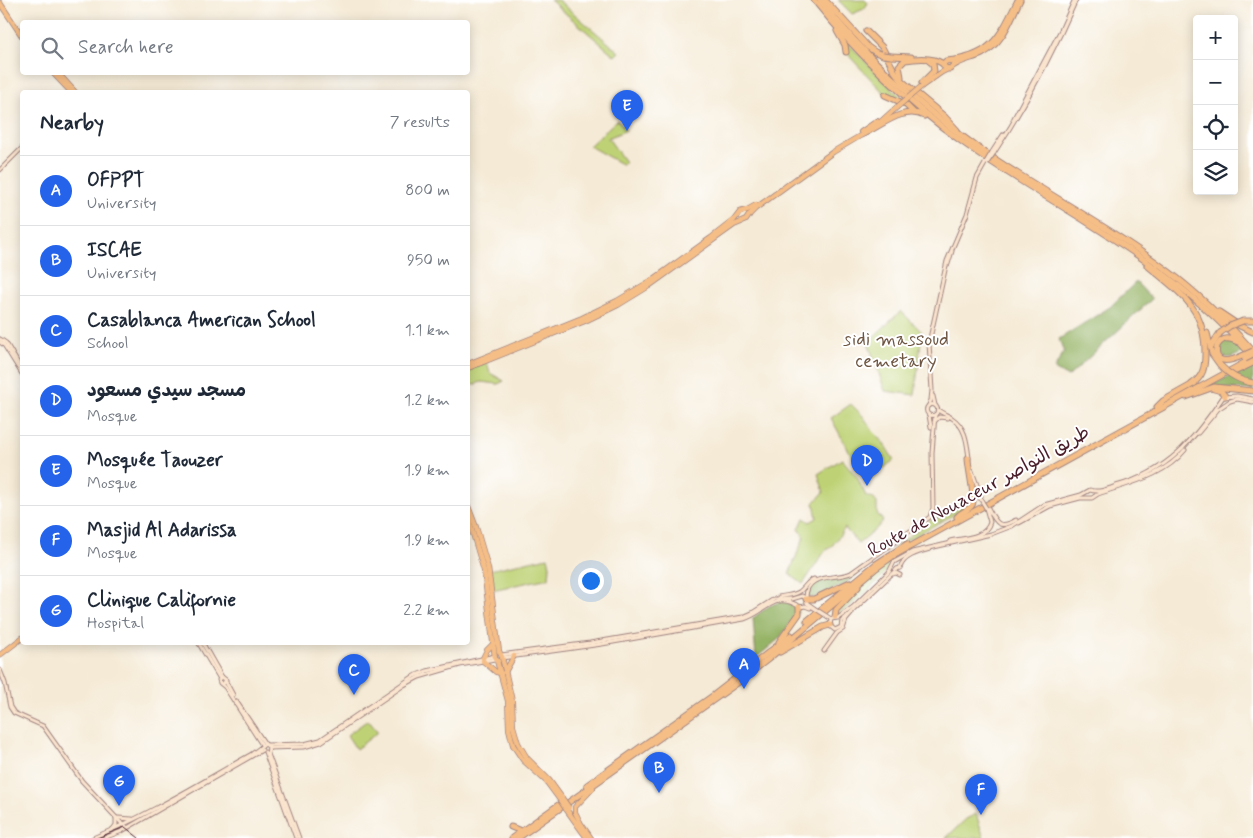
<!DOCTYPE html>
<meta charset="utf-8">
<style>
body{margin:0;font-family:Mynerve,"Playpen Sans Arabic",sans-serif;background:#f6f6f7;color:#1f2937}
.controls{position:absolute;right:15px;top:15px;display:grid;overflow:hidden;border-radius:5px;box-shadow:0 2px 12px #0003}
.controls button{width:45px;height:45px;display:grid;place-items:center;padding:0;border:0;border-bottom:1px solid #e0e1e3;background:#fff;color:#1f2937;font:25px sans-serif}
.you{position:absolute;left:590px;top:580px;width:18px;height:18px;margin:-12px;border:4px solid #fff;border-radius:50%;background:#1a73e8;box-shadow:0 0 0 8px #1a73e833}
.badge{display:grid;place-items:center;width:32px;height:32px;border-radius:50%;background:#2563eb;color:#fff;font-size:16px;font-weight:700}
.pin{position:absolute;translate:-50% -41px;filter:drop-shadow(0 1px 2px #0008)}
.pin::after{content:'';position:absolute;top:26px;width:18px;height:15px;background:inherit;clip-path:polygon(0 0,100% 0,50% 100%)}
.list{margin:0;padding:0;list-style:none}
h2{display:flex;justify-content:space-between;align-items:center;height:65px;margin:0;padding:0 20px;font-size:21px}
h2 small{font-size:16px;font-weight:400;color:#747a83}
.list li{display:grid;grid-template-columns:32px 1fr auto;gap:15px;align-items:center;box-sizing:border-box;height:70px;padding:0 20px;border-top:1px solid #e0e1e3}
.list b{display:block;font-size:19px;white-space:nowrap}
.list p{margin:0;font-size:16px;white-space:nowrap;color:#747a83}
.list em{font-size:16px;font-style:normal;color:#747a83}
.icon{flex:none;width:28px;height:28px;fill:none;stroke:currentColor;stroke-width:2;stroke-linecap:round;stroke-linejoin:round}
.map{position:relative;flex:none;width:1253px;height:838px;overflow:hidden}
.search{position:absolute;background:#fff;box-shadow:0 2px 12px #0003;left:20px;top:20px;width:450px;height:55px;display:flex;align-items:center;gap:12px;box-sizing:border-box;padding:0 18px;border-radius:5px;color:#747a83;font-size:19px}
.panel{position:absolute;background:#fff;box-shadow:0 2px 12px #0003;left:20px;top:90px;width:450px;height:555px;border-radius:5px}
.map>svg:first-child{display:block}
.green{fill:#bed275;stroke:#847850}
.forest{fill:#96b466;stroke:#706a48}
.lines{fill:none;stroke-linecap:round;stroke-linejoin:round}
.secondary-casing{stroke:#a08480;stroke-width:5}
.primary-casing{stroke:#a08480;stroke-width:6}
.highway-casing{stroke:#a08480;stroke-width:7}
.secondary{stroke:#fbe5cf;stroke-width:3}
.primary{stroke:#f6be87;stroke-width:4.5}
.highway{stroke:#f6be87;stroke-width:5}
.tram{stroke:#4a1f2b;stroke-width:1}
.secondary-bridge-casing{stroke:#a08480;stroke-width:5;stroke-linecap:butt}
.primary-bridge-casing{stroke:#a08480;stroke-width:6;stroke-linecap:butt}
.highway-bridge-casing{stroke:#a08480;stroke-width:7;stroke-linecap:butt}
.secondary-bridge{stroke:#fbe5cf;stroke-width:3}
.primary-bridge{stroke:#f6be87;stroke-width:4.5}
.highway-bridge{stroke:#f6be87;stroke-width:5}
.labels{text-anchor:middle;stroke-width:4;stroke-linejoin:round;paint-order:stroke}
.park-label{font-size:19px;fill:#6d5541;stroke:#fff}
.street-label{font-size:19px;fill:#4a1f2b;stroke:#fff}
</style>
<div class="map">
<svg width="1253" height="838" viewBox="0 0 1253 838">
<rect width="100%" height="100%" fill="#fff"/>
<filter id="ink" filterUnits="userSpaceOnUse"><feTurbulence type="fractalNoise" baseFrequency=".02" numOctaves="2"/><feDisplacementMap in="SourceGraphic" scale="10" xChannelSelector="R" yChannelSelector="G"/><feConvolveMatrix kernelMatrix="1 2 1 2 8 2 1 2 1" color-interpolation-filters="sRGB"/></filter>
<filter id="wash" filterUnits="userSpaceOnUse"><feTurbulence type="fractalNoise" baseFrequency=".0096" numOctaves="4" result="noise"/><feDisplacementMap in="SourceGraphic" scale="20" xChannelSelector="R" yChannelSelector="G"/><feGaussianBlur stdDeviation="1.12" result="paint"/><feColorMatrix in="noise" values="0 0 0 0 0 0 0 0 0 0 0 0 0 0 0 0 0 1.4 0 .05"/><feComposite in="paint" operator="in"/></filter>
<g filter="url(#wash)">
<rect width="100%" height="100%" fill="#f5ead5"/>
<g class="green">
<path d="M 550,0 L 558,0 L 619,52 L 615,56 Z"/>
<path d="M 838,0 L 865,0 L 868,3 L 864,9 L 852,14 Z"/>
<path d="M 844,39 L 889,86 L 914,108 L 884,93 L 850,57 Z"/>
<path d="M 617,120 L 626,130 L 608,138 L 625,162 L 623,165 L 589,146 Z"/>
<path d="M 901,311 L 922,332 L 915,395 L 885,391 L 868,342 Z"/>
<path d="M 487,362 L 490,373 L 504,381 L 498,384 L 481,382 L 468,387 L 468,370 Z"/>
<path d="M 851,404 L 863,416 L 873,431 L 880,438 L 894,460 L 870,479 L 850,453 L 831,418 Z"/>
<path d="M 842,459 L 857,477 L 866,496 L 873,498 L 877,503 L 877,513 L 883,521 L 876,529 L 858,544 L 845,528 L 832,546 L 825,551 L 803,584 L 789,574 L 804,537 L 799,529 L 804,518 L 810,522 L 817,518 L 814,503 L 824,492 L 818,474 Z"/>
<path d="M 971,500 L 972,502 L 968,507 L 891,549 L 929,522 L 935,512 L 937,518 L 940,519 Z"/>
<path d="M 548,557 L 550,566 L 549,578 L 492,590 L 490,570 Z"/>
<path d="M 893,560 C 891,562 891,564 889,567 C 884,577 847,611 837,614 C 841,601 881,569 893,560 Z"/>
<path d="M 368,720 L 378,732 L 356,749 L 347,735 Z"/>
<path d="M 976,814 L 984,838 L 946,838 L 966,819 Z"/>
</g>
<g class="forest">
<path d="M 1136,282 L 1152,299 L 1068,377 L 1054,369 L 1064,352 L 1059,339 L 1110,307 Z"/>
<path d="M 1225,340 L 1237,343 L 1245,351 C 1235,356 1226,363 1219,351 L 1220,345 Z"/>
<path d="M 1253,364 L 1253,390 L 1206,388 Z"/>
<path d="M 863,567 L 865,569 L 842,586 L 812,598 L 808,597 C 808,576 829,582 842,578 C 850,576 856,572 863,567 Z"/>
<path d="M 780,602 C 788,602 795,604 798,612 L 780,638 L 756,658 L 753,618 L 769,606 Z"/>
</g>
</g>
<g filter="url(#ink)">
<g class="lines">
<g class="secondary-casing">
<g id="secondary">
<path d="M 1013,120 L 1061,30 L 1074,1"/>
<path d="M 992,152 L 1003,135"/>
<path d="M 994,153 C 1026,104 1053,53 1076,0"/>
<path d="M 0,170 L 22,148"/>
<path d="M 948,264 L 952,251"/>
<path d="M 0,339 L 6,343 L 22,370"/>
<path d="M 0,342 L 4,345 L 22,374"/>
<path d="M 933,396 L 935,405"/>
<circle cx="932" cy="410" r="5.5"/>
<path d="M 929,405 L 931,400 L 932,390 L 929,343 L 947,261 L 967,214 L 977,178 L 986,162"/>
<path d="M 938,410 C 942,413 947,415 952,418 C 966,427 967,443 969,458"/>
<path d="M 929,415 L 931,427"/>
<path d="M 934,422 L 939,417 L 948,418"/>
<path d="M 1198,433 L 1218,409 L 1230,401 L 1237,399 L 1253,402"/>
<path d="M 972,471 L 981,496"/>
<path d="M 988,508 C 996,523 999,530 1016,520"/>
<path d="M 1019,523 L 1050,506 L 1080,498 L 1092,498 L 1098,494 C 1129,483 1163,477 1185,450"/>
<path d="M 950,541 C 964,538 986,538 990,522 L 986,508"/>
<path d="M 897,569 L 900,568 C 903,556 919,552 930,549"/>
<path d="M 893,574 L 896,573 L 900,575"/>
<path d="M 779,597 C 786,595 792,596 799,592 C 805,588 807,581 814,579"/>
<path d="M 806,598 C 806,572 835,580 851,573 L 930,517 L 933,508 L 932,453 L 935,415"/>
<path d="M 825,615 L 831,619 L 838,618 L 853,607 L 889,572 L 894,562 L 912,552 L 991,534 L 1012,526 L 1044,505 L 1081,495 L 1090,490 C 1098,493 1108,489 1116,486 C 1168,472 1194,440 1223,397 L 1237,396 L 1253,399"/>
<path d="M 831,619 L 830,626 L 835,630 L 841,627 L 842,621"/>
<path d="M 842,621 L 897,569"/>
<path d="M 198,642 L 220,679"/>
<path d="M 202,642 L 222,677"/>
<path d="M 824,651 L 837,633 L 843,629 L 846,620 L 852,613"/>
<path d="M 501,655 L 590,643 L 743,617 L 752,613 L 774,599 L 792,599 L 802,596 L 806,598 L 807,603 L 814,608"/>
<path d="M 502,658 L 602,644 L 744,619 C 767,612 774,590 800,607 L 805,606 L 810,608"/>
<path d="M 0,670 L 5,683 L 10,707 L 14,713 L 43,726 L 82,781 L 123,825 L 127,827"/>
<path d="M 226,682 L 233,695"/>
<path d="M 223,684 L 226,680 L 222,677 L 219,680 L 220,683 L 225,687 L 262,745"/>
<path d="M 236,701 L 265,744"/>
<path d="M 267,745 L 304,744 L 320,740 L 414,676 L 427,671 L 495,656"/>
<path d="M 269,748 L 304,747 L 321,742 L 404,685 L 419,677 L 460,665 L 495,659"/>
<path d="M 265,752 L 296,838"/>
<path d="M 118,818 L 132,819"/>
<path d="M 113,829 L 116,825 L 116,818"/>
<path d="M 93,838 C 149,815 200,783 252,754 L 265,744 L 269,747 L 268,754 L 299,838"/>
<path d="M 104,838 L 122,831 L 262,750"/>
</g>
</g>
<g class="primary-casing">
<g id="primary">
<path d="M 0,3 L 22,36"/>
<path d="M 52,72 L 71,92"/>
<path d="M 57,72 L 75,92"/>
<path d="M 922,86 L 942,72 L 948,69"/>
<path d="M 877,125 L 896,108"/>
<path d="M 861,132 L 877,121"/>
<path d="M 468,364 L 582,318 L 617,301 L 654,279 L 711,238 L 734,220 L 740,212 L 747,210 L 756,205"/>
<path d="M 468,368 L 585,321 L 618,305 L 649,286 L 734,225 L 746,220 L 750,214 L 756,208 L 833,152 L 865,133"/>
<path d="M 468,506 L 476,527 L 488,568 L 499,651 L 502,657 L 512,701 L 513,726 L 518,743 L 527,758 L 549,780 L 562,798"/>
<path d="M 468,517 L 484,571 L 495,658 L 498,661"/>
<path d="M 0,655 L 22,638"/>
<path d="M 483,658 L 487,650 L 494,643"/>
<path d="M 483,661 L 496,672 L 501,673"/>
<path d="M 497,661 L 508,701 L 509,729 L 513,745 L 523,760 L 546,781 L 560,800"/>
<path d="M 505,672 L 514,656"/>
<path d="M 566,809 L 587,838"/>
<path d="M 579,821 L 591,838"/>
<path d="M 580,822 L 575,812 L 575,807 L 593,788"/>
</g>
</g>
<g class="highway-casing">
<g id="highway">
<path d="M 814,0 C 857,53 905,101 961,141 C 1023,186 1092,221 1154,267 C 1190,293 1222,322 1252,356"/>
<path d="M 820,0 C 865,57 918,105 977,147 C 1039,190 1107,225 1168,271 C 1199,294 1227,322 1253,351"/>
<path d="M 825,0 L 868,47 L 875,52 L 883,55"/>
<path d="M 1018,0 C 1000,37 991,58 946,61 L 943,64 L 945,68 L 950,69 C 957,60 972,59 982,54 C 1003,43 1010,20 1020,0"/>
<path d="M 837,31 L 845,45 L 846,52"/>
<path d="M 866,31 L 882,47 L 895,72 L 902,81 L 945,117 L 957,130"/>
<path d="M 891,56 L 911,57"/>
<path d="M 901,77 L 899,66 L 905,60 C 917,58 934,57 943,64"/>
<path d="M 922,83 L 934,71 L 933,64 L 928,60"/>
<path d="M 885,95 L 905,104 L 913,112"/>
<path d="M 863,134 C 881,126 904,105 924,116"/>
<path d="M 1147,265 C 1179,292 1206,308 1205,354 C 1205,367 1203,377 1192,384"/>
<path d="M 1219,312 L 1240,326 L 1253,332"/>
<path d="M 1243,321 L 1253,321"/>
<path d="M 1207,333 L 1212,354 L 1220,365"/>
<path d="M 1238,342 C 1230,338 1223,336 1217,346 C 1213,366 1231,361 1242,356"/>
<path d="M 1212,345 L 1220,333"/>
<path d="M 1232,373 L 1253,363"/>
<path d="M 1214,389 L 1221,391 L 1225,396"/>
<path d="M 1186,397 L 1214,387 L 1253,391"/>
<path d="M 1157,407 L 1163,401 L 1195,383"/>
<path d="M 957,517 C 961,512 969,510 972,505 C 976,499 968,468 968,458"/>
<path d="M 806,599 L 814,599 L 850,582"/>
<path d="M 835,617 L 836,610 L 858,587"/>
<path d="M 807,621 L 876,564 L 907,544"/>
<path d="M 779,642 L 799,614 L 799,607"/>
<path d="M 780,652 L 823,627 L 830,625"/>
<path d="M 587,785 L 714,695 L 791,635"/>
<path d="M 511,827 L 521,831"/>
<path d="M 512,838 L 561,803"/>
<path d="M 518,838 L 739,682 L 767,660 L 875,569 L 893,556 L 1253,358"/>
</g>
</g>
<use href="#secondary" class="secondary"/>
<use href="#primary" class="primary"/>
<use href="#highway" class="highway"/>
<path class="tram" d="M 97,838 L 125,827 L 139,838"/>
<g class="secondary-bridge-casing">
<g id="secondary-bridge">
<path d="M 986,162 L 992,152"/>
<path d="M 987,163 L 994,153"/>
<path d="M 980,498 L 986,508"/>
<path d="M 814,608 L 825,615"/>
</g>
</g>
<g class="primary-bridge-casing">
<g id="primary-bridge">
<path d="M 896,108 L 922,86"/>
<path d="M 562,798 L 569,808"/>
<path d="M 560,800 L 566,809"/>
</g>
</g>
<g class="highway-bridge-casing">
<g id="highway-bridge">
<path d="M 883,55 L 891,56"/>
<path d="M 1220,333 L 1230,326 L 1243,321"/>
<path d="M 1242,356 L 1253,351"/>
<path d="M 1245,359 L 1253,355"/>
<path d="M 1220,365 C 1229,375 1239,381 1253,383"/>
</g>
</g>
<use href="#secondary-bridge" class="secondary-bridge"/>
<use href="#primary-bridge" class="primary-bridge"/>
<use href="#highway-bridge" class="highway-bridge"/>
</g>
</g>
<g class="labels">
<g class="park-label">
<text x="896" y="345">sidi massoud<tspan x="896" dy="22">cemetary</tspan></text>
</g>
<g class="street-label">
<text transform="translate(978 490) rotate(-29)" y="7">Route de Nouaceur طريق النواصر</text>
</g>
</g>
</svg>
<div class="controls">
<button>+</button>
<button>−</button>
<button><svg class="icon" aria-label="locate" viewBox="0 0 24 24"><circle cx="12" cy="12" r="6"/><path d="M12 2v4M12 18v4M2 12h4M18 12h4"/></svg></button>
<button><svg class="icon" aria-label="layers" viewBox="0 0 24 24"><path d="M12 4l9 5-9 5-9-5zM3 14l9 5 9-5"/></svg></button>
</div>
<div class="you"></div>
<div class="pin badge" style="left:744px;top:689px">A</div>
<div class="pin badge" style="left:659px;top:793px">B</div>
<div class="pin badge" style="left:354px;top:695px">C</div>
<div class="pin badge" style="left:867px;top:486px">D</div>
<div class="pin badge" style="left:627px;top:131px">E</div>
<div class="pin badge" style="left:981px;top:815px">F</div>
<div class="pin badge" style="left:119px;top:806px">G</div>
<div class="search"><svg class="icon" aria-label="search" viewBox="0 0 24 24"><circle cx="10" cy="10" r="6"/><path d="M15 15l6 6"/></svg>Search here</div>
<section class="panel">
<h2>Nearby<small>7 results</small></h2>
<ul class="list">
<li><span class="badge">A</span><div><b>OFPPT</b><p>University</p></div><em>800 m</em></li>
<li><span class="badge">B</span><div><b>ISCAE</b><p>University</p></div><em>950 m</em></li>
<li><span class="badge">C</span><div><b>Casablanca American School</b><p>School</p></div><em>1.1 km</em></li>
<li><span class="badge">D</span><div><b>مسجد سيدي مسعود</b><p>Mosque</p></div><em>1.2 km</em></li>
<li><span class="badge">E</span><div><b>Mosquée Taouzer</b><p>Mosque</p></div><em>1.9 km</em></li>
<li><span class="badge">F</span><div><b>Masjid Al Adarissa</b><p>Mosque</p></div><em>1.9 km</em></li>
<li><span class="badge">G</span><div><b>Clinique Californie</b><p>Hospital</p></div><em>2.2 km</em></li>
</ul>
</section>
</div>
